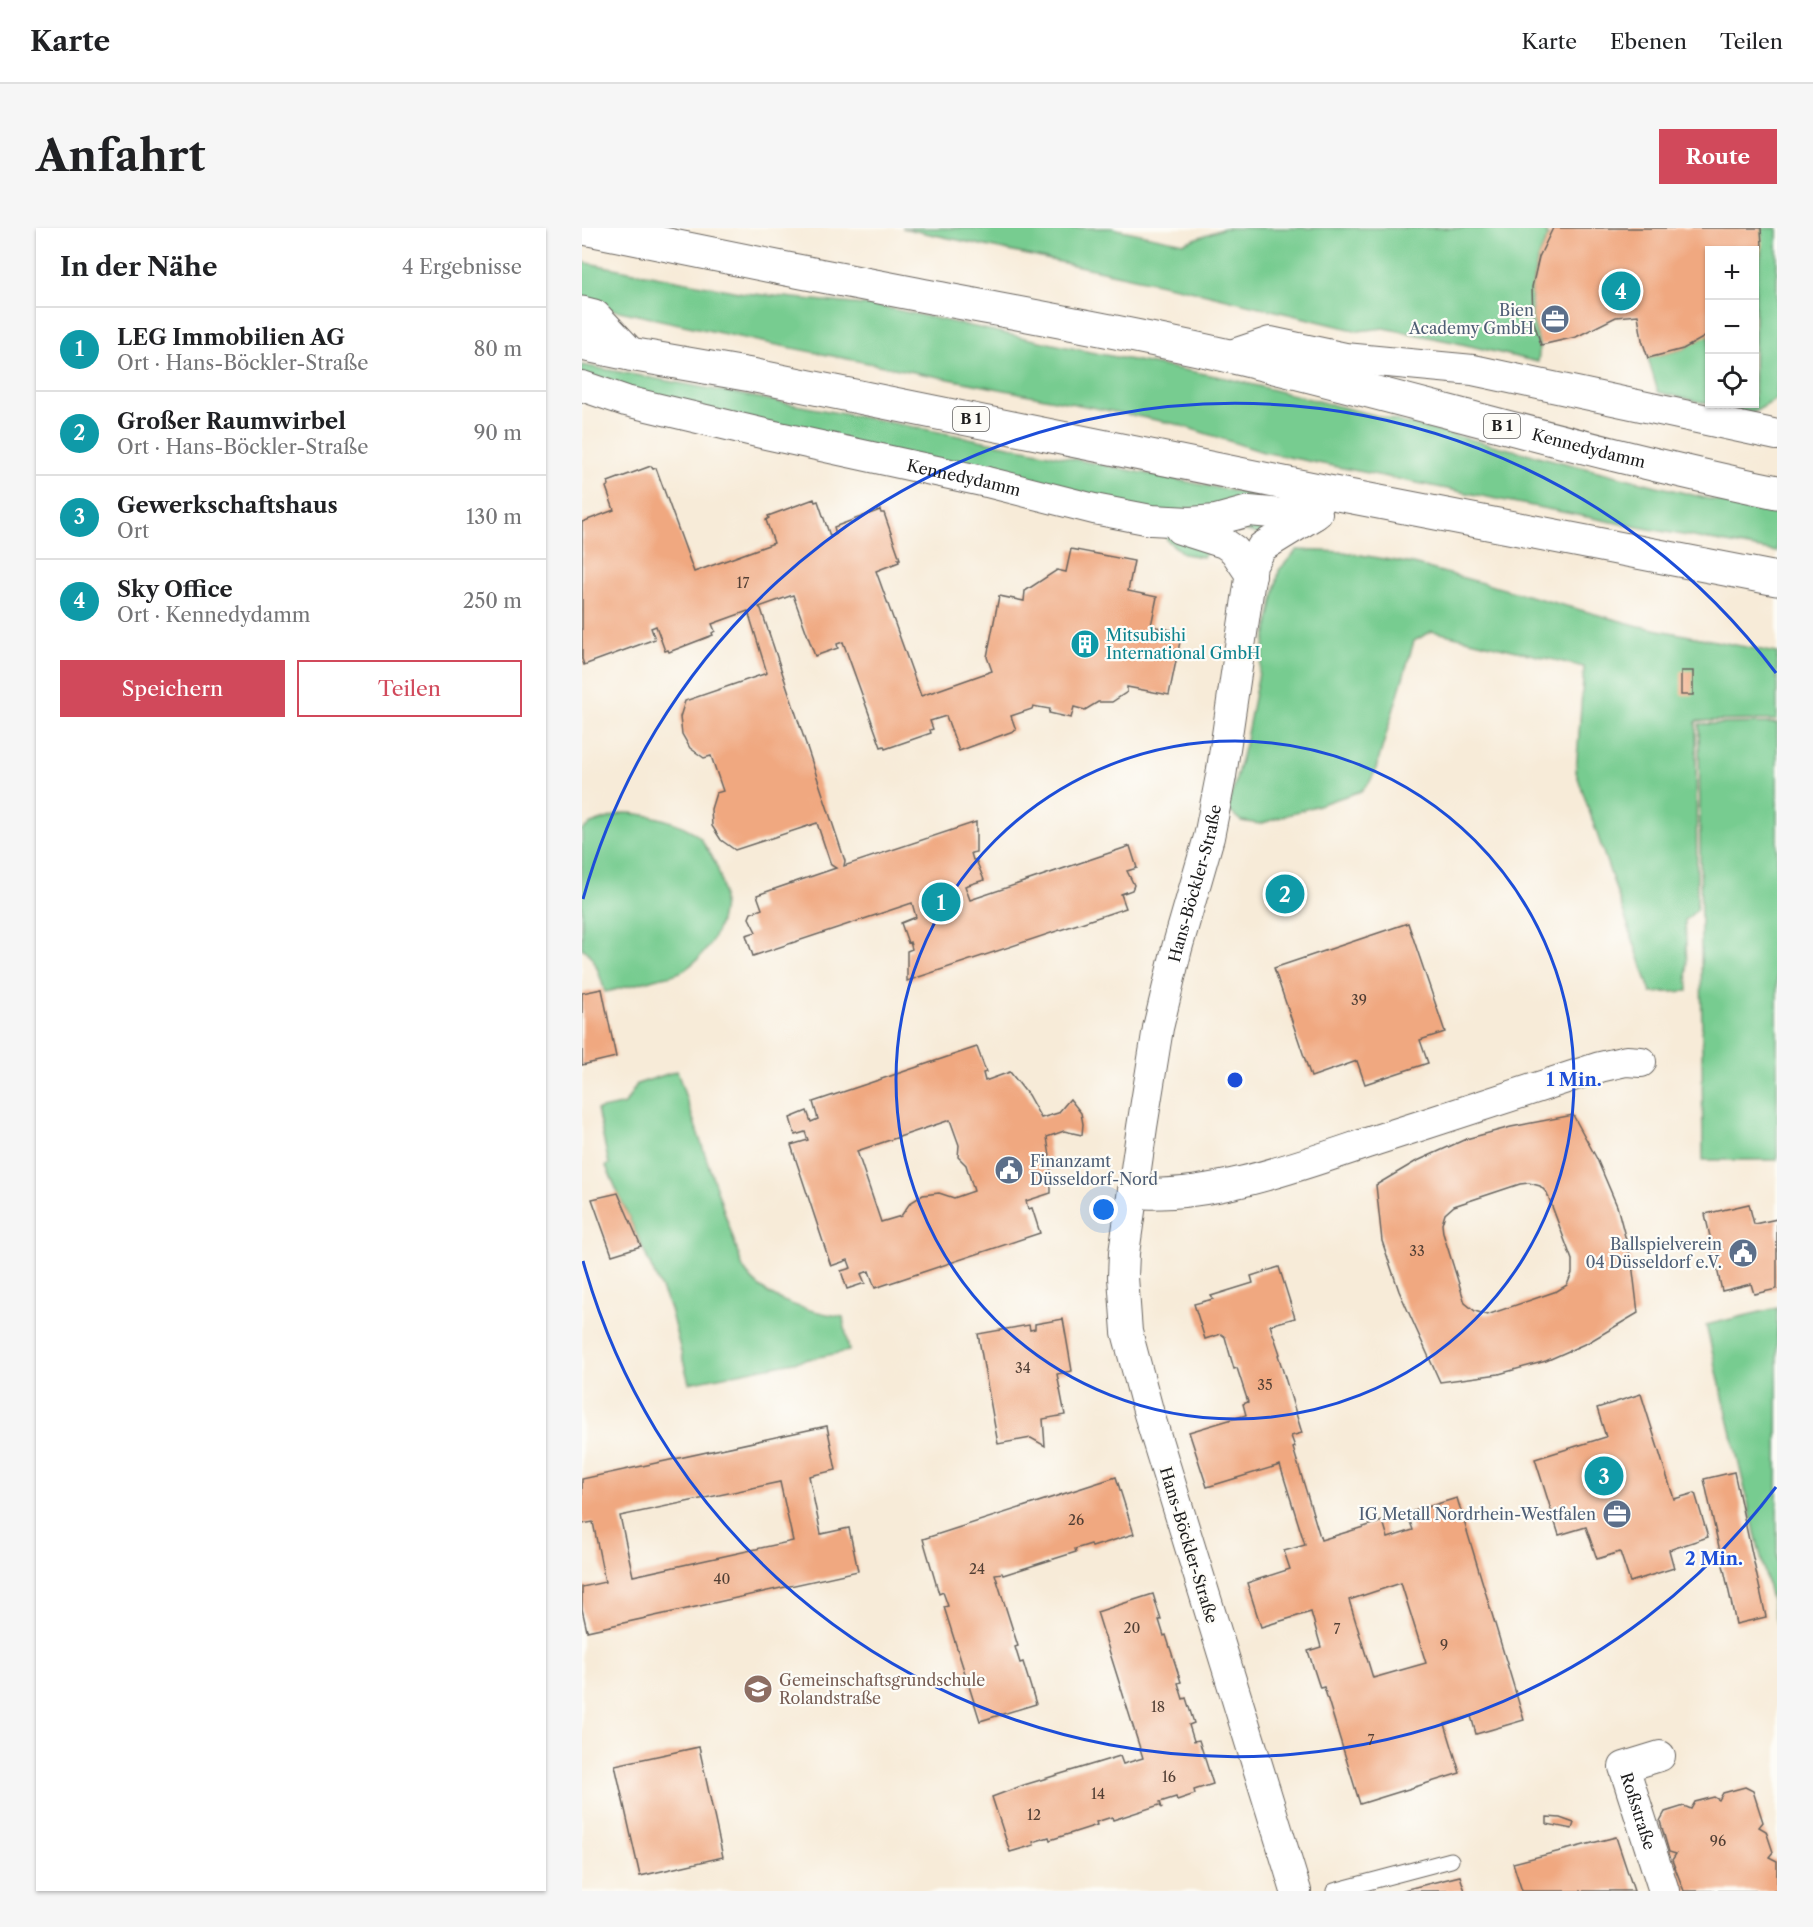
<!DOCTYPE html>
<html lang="de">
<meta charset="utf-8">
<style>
body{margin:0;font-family:"Libre Caslon Text",serif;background:#f6f6f6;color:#202124}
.controls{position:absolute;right:18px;top:18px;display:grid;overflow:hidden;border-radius:0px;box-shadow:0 2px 4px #0004}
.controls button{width:54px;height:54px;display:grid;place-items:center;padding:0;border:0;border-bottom:2px solid #e0e0e0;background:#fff;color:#202124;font:30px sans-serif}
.you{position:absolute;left:522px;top:982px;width:21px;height:21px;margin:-15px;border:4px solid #fff;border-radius:50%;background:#1a73e8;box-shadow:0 0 0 9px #1a73e833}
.badge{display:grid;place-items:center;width:39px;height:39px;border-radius:50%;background:#d1495b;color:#fff;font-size:20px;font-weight:700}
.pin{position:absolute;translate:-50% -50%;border:3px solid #fff;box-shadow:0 2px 6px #0006}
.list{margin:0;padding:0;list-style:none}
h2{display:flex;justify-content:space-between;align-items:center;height:78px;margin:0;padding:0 24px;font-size:26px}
h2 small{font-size:20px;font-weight:400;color:#757577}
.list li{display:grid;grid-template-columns:39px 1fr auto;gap:18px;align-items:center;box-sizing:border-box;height:84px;padding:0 24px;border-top:2px solid #e0e0e0}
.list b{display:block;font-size:22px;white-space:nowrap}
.list p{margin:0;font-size:20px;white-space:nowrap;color:#757577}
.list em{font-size:20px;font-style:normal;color:#757577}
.actions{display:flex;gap:12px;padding:18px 24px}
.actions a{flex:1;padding:14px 0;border:2px solid #d1495b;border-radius:0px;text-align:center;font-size:21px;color:#d1495b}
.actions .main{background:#d1495b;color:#fff}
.icon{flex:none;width:33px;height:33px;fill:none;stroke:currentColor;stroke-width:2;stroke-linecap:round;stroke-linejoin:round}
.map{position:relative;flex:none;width:1195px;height:1663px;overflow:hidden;border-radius:0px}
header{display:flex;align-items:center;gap:36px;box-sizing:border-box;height:84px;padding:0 30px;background:#fff;border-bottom:2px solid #e0e0e0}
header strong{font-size:28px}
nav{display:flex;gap:33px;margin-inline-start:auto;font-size:21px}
.intro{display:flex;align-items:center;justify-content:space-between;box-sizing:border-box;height:144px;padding:0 36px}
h1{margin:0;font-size:42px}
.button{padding:15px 27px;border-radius:0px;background:#d1495b;color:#fff;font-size:21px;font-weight:700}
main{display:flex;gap:36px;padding:0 36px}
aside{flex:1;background:#fff;border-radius:0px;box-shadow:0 2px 4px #0004}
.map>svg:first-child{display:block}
.green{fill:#77cc90;stroke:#4a7456;stroke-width:1.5}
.building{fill:#f0a880;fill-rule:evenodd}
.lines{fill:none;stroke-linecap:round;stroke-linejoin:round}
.service-casing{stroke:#69645e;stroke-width:17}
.minor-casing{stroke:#69645e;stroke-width:32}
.primary-casing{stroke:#69645e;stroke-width:35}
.trunk-casing{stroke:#69645e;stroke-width:35}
.service{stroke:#fff;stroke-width:15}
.minor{stroke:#fff;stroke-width:30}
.primary{stroke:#fff;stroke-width:33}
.trunk{stroke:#fff;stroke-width:33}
.ring{fill:none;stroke:#1d4ed8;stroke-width:3}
.labels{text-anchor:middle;stroke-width:4.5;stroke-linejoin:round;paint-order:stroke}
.number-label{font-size:14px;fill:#513f35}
.shield{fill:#fdfcf7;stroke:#605f5e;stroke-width:1.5}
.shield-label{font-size:15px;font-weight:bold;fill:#1c1c1c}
.service-label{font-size:16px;fill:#4e5e75;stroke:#fdfcf7;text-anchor:end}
.street-label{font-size:16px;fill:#1c1c1c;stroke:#fdfcf7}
.culture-label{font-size:16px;fill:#0d838f;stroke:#fdfcf7;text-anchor:start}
.education-label{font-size:16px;fill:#785e54;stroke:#fdfcf7;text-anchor:start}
.centre{fill:#1d4ed8;stroke:#fdfcf7;stroke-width:3}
.ring-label{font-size:18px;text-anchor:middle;font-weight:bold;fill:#1d4ed8;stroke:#fdfcf7;stroke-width:4.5;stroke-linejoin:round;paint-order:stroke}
</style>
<header>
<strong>Karte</strong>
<nav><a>Karte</a><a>Ebenen</a><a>Teilen</a></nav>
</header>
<div class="intro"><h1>Anfahrt</h1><a class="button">Route</a></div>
<main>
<aside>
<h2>In der Nähe<small>4 Ergebnisse</small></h2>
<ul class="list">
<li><span class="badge" style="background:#0f9aa8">1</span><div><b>LEG Immobilien AG</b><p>Ort · Hans-Böckler-Straße</p></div><em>80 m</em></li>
<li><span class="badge" style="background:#0f9aa8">2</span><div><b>Großer Raumwirbel</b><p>Ort · Hans-Böckler-Straße</p></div><em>90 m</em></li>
<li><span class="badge" style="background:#0f9aa8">3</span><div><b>Gewerkschaftshaus</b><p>Ort</p></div><em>130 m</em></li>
<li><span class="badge" style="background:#0f9aa8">4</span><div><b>Sky Office</b><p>Ort · Kennedydamm</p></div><em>250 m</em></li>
</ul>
<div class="actions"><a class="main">Speichern</a><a>Teilen</a></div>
</aside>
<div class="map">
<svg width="1195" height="1663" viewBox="0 0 1195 1663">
<rect width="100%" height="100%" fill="#fdfcf7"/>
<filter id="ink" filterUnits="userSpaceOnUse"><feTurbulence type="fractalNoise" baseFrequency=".0167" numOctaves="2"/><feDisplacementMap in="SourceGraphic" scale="12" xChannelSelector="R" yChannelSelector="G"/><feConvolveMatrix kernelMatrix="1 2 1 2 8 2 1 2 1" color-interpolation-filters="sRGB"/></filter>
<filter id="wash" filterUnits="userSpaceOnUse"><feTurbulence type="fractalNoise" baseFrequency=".008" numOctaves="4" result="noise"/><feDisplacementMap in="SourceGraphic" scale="24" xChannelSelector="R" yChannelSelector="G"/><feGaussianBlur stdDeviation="1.35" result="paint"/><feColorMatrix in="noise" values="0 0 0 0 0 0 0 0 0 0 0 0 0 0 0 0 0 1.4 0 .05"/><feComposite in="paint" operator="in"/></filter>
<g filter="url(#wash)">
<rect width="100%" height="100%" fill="#f7ebd8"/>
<g class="green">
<path d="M 320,0 L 529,0 L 602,15 L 642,0 L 962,0 L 966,9 C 952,34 946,65 951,92 C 955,111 959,114 956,134 L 871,114 L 802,100 L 776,103 L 608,62 Z"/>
<path d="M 1179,0 L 1195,0 L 1195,171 L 1169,186 L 1076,164 L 1066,130 L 1101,121 L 1127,106 L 1128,176 L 1172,176 L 1173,47 L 1179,26 Z"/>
<path d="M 0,34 L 162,65 L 301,79 L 508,124 L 644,150 L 1127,271 L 1195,284 L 1195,324 L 1045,297 L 681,224 L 594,196 L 180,114 L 0,75 Z"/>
<path d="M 0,137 L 327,198 L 676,268 L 700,279 L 686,309 L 654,300 L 638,309 L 621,329 L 602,326 L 586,313 L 568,285 L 0,151 Z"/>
<path d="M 715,322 L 762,324 L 831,336 L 1057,398 L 1195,425 L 1195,492 L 1114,493 L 1115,682 L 1103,692 L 1106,763 L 1069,765 L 994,544 L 1002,439 L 850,403 L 832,413 L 793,544 L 787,555 L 779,563 L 678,596 L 659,593 L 646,582 L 663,516 L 697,342 Z"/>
<path d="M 1195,495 L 1195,932 L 1121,932 L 1117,496 Z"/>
<path d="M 41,585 C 62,585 98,593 115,607 C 118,609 121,614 123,618 C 153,657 145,715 102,742 C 95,747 85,748 76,750 C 58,755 41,760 23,764 C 18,749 14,729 0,720 L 0,602 L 9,596 Z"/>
<path d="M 95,843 L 161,1040 C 181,1073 226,1083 261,1089 L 267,1123 L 107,1155 L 88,1081 L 24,938 L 27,936 L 15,882 L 43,876 L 55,856 Z"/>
<path d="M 1195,1080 L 1195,1397 L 1124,1097 Z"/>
</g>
<g id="blocks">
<g class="building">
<path d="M 971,0 L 1179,0 L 1180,17 L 1173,46 L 1172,22 L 1128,22 L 1128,106 L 1101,121 L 1066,130 L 1060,112 L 1056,87 L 1034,89 L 994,109 L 959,117 L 951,91 L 950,59 L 957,29 Z"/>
<path d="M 69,238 L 71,241 L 74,240 L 112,344 L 192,315 L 184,292 L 187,290 L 186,288 L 232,271 L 233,274 L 236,273 L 248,308 L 254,306 L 252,299 L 298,282 L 299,285 L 302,285 L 318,331 L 316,331 L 317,334 L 294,343 L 339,468 L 410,443 L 405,429 L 417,368 L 442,373 L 443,363 L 475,342 L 484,344 L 489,321 L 552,333 L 546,363 L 575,369 L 569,398 L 600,404 L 587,467 L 545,459 L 545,464 L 530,474 L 516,474 L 503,482 L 492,479 L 489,490 L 467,485 L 468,481 L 451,478 L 450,481 L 429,488 L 434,502 L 377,523 L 364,488 L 348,493 L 351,501 L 348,502 L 349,505 L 303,521 L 302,518 L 299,519 L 261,414 L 255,416 L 256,420 L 233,428 L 211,367 L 177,379 L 179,381 L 263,633 L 262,638 L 394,594 L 394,624 L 389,625 L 391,632 L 394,632 L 402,652 L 383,658 L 388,672 L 548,618 L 555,640 L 545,643 L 552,657 L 550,662 L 539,666 L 544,680 L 325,753 L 325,723 L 330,721 L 328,714 L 326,715 L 319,695 L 334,689 L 330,675 L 171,728 L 164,707 L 174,704 L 167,690 L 169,685 L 180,681 L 175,667 L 254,640 L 249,637 L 235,595 L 153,622 L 139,612 L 130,598 L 129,581 L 134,565 L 141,563 L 129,528 L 122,530 L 108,520 L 100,506 L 98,489 L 103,473 L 185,445 L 166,383 L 130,396 L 133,403 L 130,405 L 131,407 L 87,424 L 86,422 L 83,423 L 74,398 L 69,400 L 73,411 L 2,437 L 0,431 L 0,294 L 32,282 L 24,259 L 27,257 L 26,254 Z"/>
<rect x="1099" y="443" width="12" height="24"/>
<path d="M 826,695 L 863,804 L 838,812 L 846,835 L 783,856 L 775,833 L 729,849 L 692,740 Z"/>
<path d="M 20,761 L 34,829 L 0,837 L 0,765 Z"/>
<path d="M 395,819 L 404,844 L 401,845 L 403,853 L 428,844 L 446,867 L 459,890 L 476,885 L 488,871 L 499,885 L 501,896 L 500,907 L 482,903 L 465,909 L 469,935 L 469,965 L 444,973 L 446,981 L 450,980 L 458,1005 L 293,1060 L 287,1043 L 279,1046 L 283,1055 L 265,1061 L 259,1043 L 269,1040 L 266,1032 L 249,1038 L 209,917 L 226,912 L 223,904 L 213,907 L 208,890 L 225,883 L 229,894 L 236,891 L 231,874 ZM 368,892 L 377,917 L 376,929 L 384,937 L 392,963 L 372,970 L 357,965 L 341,967 L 328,975 L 319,988 L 299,994 L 275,923 Z"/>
<path d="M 991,887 L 1015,931 L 1035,978 L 1050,1035 L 1056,1085 L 1007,1114 L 964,1133 L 917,1146 L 858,1154 L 817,1063 L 800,1013 L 794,957 L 833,934 L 884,911 L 929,899 ZM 947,955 L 958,958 L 965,965 L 990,1032 L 990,1045 L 985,1057 L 975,1063 L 905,1087 L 893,1083 L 883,1075 L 861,1005 L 860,996 L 863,986 L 872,978 L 938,956 Z"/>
<path d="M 36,965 L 59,1018 L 30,1027 L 10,971 Z"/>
<path d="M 1167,976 L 1172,996 L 1195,991 L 1195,1061 L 1172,1066 L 1169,1056 L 1140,1063 L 1123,986 Z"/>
<path d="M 697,1039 L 713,1090 L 688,1097 L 698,1126 L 696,1127 L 720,1205 L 709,1208 L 713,1219 L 711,1220 L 739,1312 L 801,1293 L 806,1310 L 831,1302 L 825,1285 L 875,1270 L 942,1492 L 894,1506 L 889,1488 L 863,1496 L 878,1545 L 778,1576 L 742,1459 L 738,1460 L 726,1423 L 739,1419 L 729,1384 L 679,1399 L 665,1355 L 708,1341 L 702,1323 L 723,1317 L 698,1237 L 625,1259 L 607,1204 L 664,1187 L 661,1176 L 666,1174 L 655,1140 L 652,1141 L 643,1109 L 639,1106 L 623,1111 L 612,1076 L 631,1071 L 629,1068 L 671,1055 L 669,1048 ZM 819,1355 L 844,1435 L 791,1450 L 767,1372 Z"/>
<path d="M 481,1091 L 490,1143 L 475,1146 L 483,1187 L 461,1191 L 463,1218 L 449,1210 L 416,1216 L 396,1106 L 447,1097 L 448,1102 L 453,1101 L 453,1096 Z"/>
<path d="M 1059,1166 L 1092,1271 L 1113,1265 L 1126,1309 L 1087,1322 L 1092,1340 L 1048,1354 L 1038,1324 L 1015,1331 L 1004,1299 L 977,1307 L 953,1231 L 1024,1209 L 1015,1180 Z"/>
<path d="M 245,1198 L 254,1242 L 227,1248 L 239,1306 L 267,1300 L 276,1343 L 5,1403 L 0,1381 L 0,1359 L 23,1354 L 11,1294 L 0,1296 L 0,1251 ZM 198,1254 L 211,1313 L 51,1348 L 38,1288 Z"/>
<path d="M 1152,1244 L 1184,1389 L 1154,1396 L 1122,1251 Z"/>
<path d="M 534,1249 L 552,1306 L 510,1319 L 509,1316 L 493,1321 L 494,1324 L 421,1347 L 420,1345 L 413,1346 L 436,1418 L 433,1419 L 438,1435 L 441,1434 L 454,1476 L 398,1493 L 362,1379 L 366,1378 L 361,1364 L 357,1366 L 341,1311 Z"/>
<path d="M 571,1366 L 579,1392 L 577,1392 L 582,1408 L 584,1407 L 599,1454 L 596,1455 L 601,1471 L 604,1470 L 612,1495 L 607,1497 L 612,1513 L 617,1512 L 631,1556 L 612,1562 L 613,1566 L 595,1572 L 594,1569 L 578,1574 L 580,1580 L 577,1577 L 531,1592 L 530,1589 L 514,1594 L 515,1597 L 468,1612 L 467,1609 L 451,1614 L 452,1617 L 428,1624 L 410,1569 L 442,1557 L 538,1528 L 541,1536 L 561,1530 L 515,1384 Z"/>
<path d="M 117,1519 L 141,1629 L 58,1648 L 33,1537 Z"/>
<path d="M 1163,1559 L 1171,1563 L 1181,1594 L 1177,1599 L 1184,1603 L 1191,1624 L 1187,1629 L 1195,1633 L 1195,1663 L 1102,1663 L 1090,1632 L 1094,1626 L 1087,1624 L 1078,1593 L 1083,1584 L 1102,1578 L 1109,1581 L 1113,1574 L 1132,1569 L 1137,1572 L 1141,1565 Z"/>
<path d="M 965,1589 L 978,1590 L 992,1595 L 990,1601 L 965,1596 Z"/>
<path d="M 1034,1609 L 1052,1663 L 940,1663 L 931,1635 Z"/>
<path d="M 878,1648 L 883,1663 L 821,1663 L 821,1662 Z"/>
</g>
</g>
</g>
<g filter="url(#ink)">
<use href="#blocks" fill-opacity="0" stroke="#69645e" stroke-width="1.5"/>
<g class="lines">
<g class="service-casing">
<path id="service" d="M 752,1663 L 869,1632"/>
</g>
<g class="minor-casing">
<g id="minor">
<path d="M 646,128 L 688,114 L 763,130 L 891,142 L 1195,207"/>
<path id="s1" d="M 0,158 L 44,173 L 179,205 L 405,254 L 512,281 L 569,292 L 608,294 L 634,292 L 667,283 L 713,287 L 732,287 L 735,285"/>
<path d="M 598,301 L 642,315 L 652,322 L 669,347"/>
<path d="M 551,965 C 630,971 719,937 794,912 C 869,888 944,863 1018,839 L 1044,833 L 1059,834"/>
<path id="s2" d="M 1078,1528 L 1042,1539 L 1082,1663"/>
<path id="s3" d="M 714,1663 L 567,1186 L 545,1104 L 541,1049 L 542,1025 L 560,899 L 576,800 L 595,720 L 627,609 L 639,548 L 670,337 L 680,319 L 732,287"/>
</g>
</g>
<g class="primary-casing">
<path id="primary" d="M 0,116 L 48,126"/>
</g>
<g class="trunk-casing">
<g id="trunk">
<path id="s4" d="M 2,0 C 113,23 223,45 334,66 C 438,86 543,104 647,128 C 830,171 1010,226 1195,264"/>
<path d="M 0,85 L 12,88 L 48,126 L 169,147 L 761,267 L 1195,351"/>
</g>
</g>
<use href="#service" class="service"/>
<use href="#minor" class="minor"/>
<use href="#primary" class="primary"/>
<use href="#trunk" class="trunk"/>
</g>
</g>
<g class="ring">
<circle cx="653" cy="852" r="339"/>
<path d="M1194 1259A677 677 0 0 1 1 1033M1 671A677 677 0 0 1 1194 445"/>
</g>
<defs>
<g id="office-disc" transform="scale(1.5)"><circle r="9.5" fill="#5c6f8a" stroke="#fdfcf7"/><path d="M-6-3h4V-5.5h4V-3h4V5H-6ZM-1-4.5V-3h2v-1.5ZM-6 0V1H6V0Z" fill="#fff"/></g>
<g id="building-disc" transform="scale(1.5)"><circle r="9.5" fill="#0f9aa8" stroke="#fdfcf7"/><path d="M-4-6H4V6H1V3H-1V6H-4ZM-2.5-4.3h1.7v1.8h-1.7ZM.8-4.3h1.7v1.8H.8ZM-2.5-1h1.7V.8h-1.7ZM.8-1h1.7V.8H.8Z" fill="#fff"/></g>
<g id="civic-disc" transform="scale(1.5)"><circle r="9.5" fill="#5c6f8a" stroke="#fdfcf7"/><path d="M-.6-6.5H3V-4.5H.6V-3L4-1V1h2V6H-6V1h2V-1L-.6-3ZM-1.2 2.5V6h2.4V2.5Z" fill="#fff"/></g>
<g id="school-disc" transform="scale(1.5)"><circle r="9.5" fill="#8d6e63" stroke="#fdfcf7"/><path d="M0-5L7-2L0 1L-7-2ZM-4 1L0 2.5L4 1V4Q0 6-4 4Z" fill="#fff"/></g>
</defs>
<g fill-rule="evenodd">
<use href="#office-disc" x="973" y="91"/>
<use href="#building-disc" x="503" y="416"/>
<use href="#civic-disc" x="427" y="942"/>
<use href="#civic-disc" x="1161" y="1025"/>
<use href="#office-disc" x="1035" y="1286"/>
<use href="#school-disc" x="176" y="1461"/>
</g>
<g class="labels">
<g class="number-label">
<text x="161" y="360">17</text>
<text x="777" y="777">39</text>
<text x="835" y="1028">33</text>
<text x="441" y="1145">34</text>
<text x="683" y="1162">35</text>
<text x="494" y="1297">26</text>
<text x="395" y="1346">24</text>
<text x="140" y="1356">40</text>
<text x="550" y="1405">20</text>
<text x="755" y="1406">7</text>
<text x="862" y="1422">9</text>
<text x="576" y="1484">18</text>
<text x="789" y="1517">7</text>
<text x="587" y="1554">16</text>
<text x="516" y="1571">14</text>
<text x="452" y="1592">12</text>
<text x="1136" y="1618">96</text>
</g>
<g class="shield">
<rect x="371" y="179" width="36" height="24" rx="4.5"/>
<rect x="902" y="186" width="36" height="24" rx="4.5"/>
</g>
<g class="shield-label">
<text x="389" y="196">B 1</text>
<text x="920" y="203">B 1</text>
</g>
<g class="service-label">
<text x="952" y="88">Bien<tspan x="952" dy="18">Academy GmbH</tspan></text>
<text x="448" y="939" text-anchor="start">Finanzamt<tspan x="448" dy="18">Düsseldorf-Nord</tspan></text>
<text x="1140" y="1022">Ballspielverein<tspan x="1140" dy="18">04 Düsseldorf e.V.</tspan></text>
<text x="1014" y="1292">IG Metall Nordrhein-Westfalen</text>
</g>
<g class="street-label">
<text dy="6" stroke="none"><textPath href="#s4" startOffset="1029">Kennedydamm</textPath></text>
<text dy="6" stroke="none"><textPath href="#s1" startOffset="393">Kennedydamm</textPath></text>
<text dy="6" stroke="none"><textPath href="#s3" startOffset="1040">Hans-Böckler-Straße</textPath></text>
<text transform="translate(607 1317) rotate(73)" y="6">Hans-Böckler-Straße</text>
<text dy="6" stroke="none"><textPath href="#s2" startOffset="84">Roßstraße</textPath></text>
</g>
<g class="culture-label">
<text x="524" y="413">Mitsubishi<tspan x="524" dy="18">International GmbH</tspan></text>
</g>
<g class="education-label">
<text x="197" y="1458">Gemeinschaftsgrundschule<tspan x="197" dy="18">Rolandstraße</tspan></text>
</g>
</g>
<circle cx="653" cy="852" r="9" class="centre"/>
<g class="ring-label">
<text x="992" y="858">1 Min.</text>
<text x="1132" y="1337">2 Min.</text>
</g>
</svg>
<div class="controls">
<button>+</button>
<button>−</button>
<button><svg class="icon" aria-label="locate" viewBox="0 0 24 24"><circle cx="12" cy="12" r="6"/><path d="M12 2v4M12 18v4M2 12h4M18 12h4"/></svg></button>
</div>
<div class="you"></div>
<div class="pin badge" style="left:359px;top:674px;background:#0f9aa8">1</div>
<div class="pin badge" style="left:703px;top:666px;background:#0f9aa8">2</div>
<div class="pin badge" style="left:1022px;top:1248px;background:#0f9aa8">3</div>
<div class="pin badge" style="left:1039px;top:63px;background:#0f9aa8">4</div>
</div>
</main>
